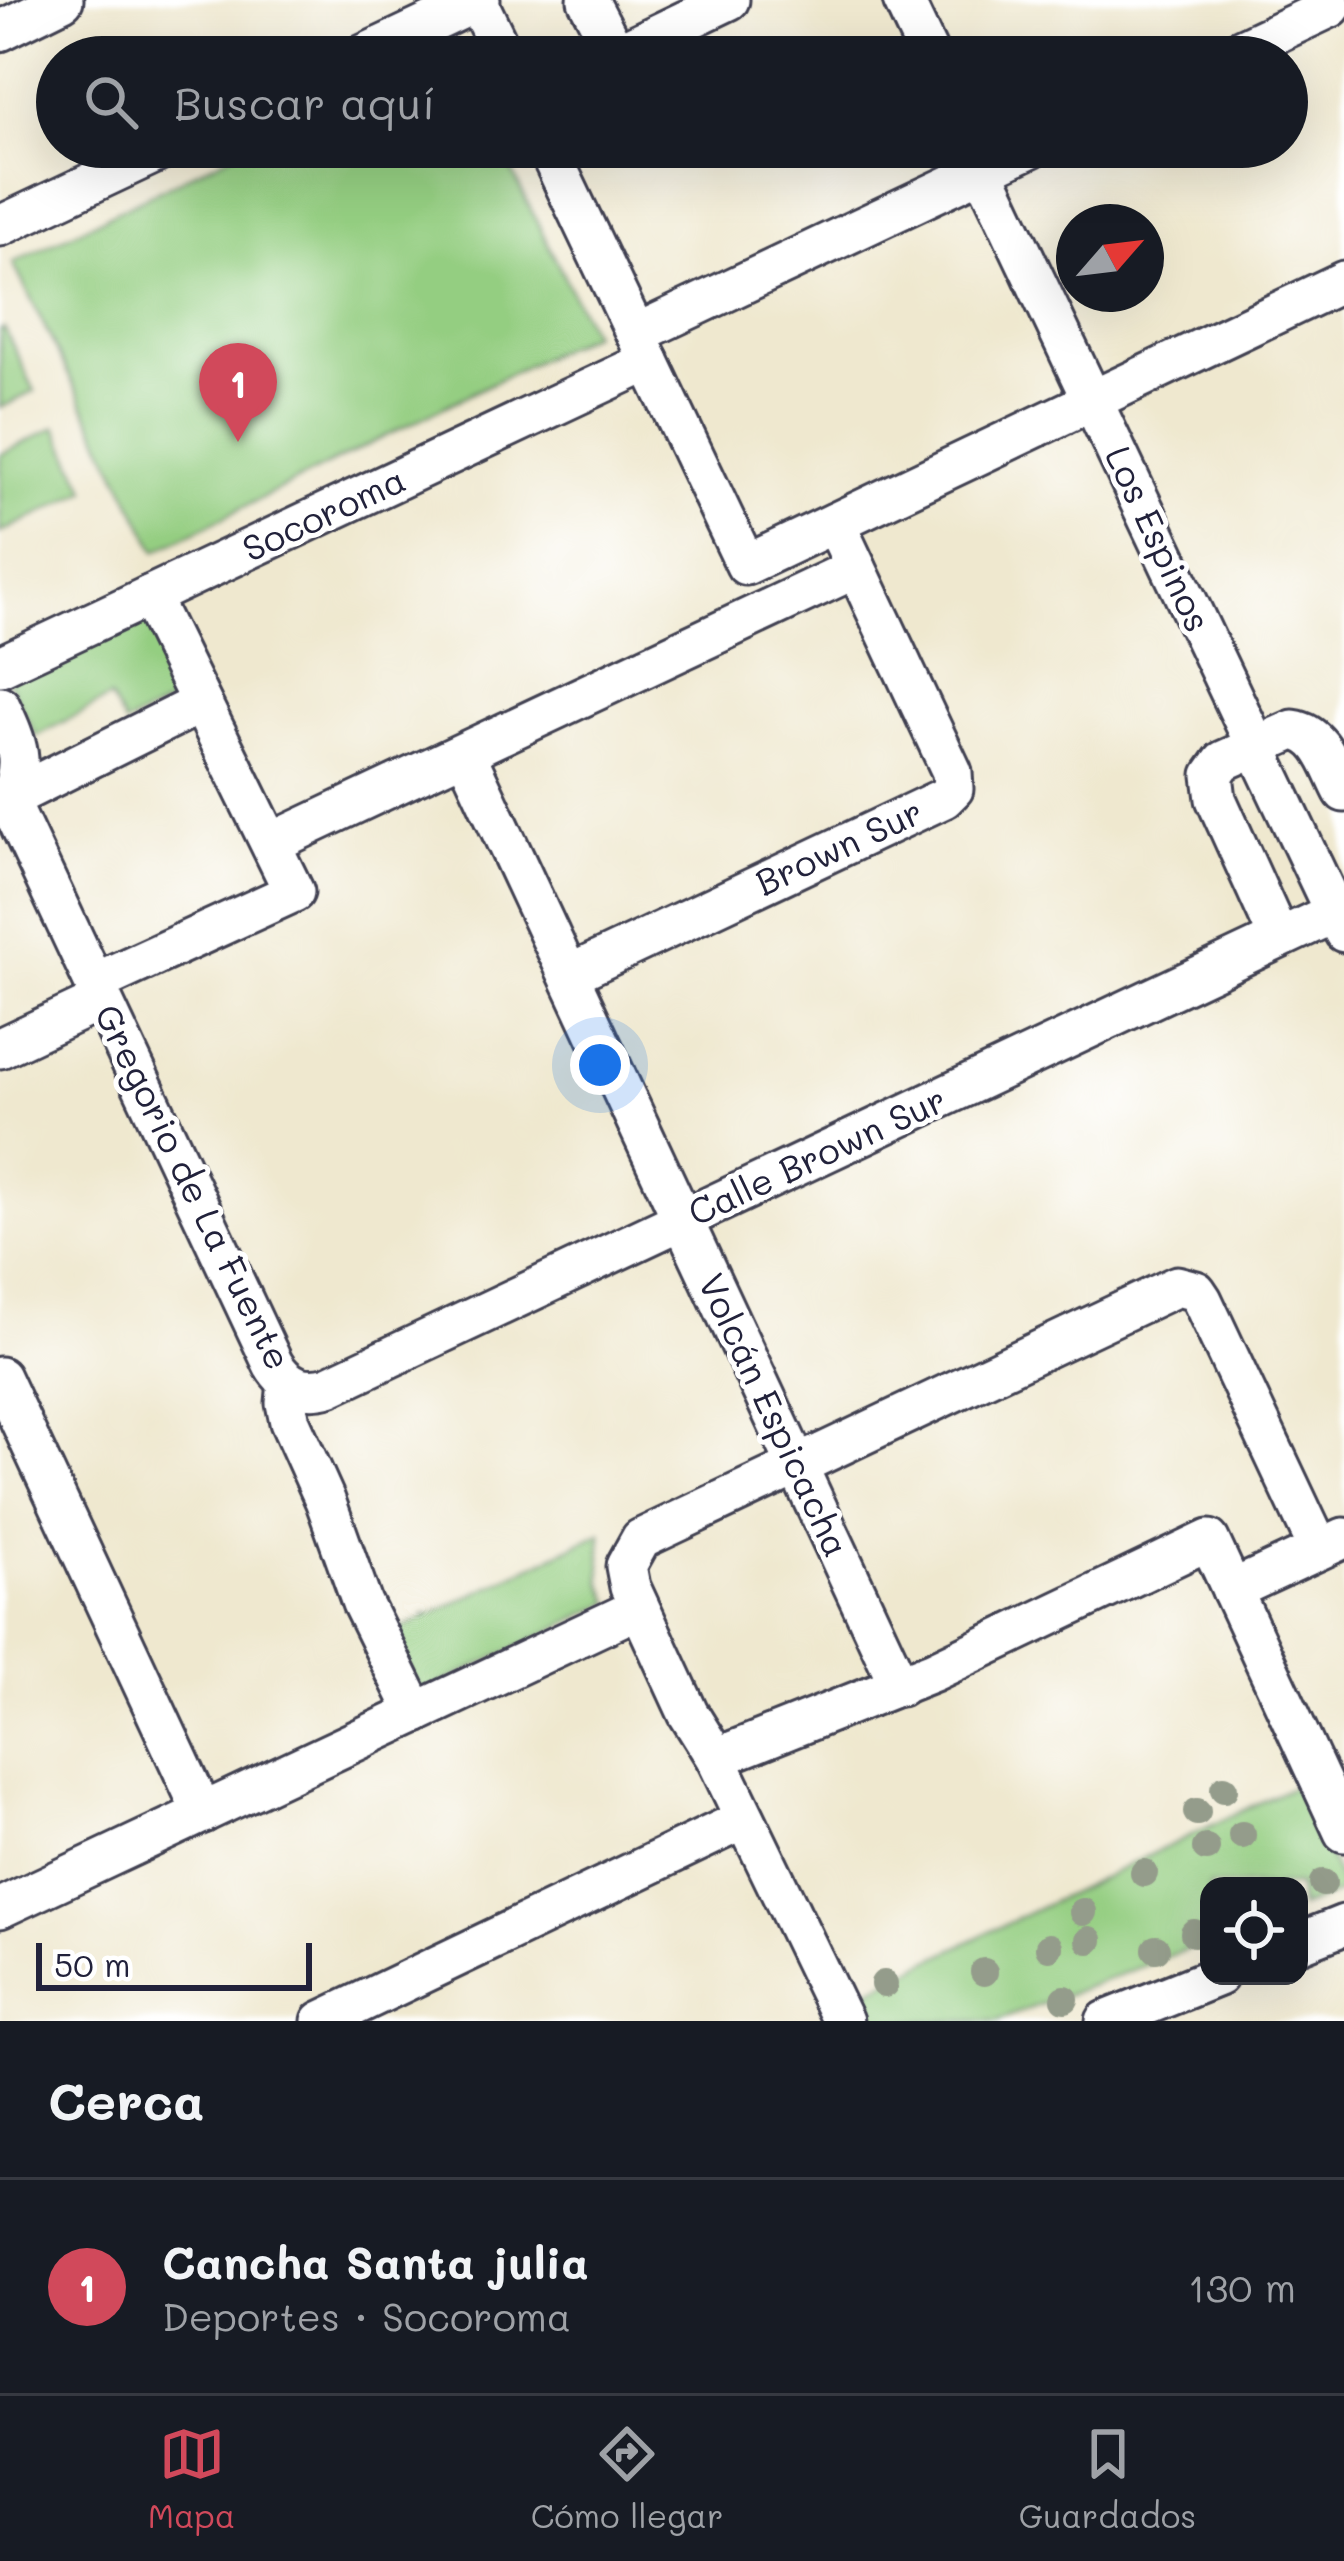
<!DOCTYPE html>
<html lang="es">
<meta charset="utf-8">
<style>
body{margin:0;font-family:Mali,sans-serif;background:#242831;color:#f1f3f6}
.controls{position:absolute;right:36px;bottom:36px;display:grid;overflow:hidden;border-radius:24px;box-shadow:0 12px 48px #0002}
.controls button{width:108px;height:108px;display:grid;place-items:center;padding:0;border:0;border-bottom:3px solid #363941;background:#171b24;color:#f1f3f6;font:60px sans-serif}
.compass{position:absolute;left:1056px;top:204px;width:108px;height:108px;border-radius:50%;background:#171b24;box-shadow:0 12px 48px #0002;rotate:62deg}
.scale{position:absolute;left:36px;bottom:30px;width:276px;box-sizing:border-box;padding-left:12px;border:6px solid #22223b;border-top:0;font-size:33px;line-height:42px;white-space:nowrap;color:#22223b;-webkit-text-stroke:9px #fff;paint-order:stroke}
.you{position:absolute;left:600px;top:1065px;width:42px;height:42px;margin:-30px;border:9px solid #fff;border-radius:50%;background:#1a73e8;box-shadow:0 0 0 18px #1a73e833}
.badge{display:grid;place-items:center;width:78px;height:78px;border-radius:50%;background:#d1495b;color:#fff;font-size:39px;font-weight:700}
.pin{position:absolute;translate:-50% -99px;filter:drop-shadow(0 3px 6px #0008)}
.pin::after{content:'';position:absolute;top:63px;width:42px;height:36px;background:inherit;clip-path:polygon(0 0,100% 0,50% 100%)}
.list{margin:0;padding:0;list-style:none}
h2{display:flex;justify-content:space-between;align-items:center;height:156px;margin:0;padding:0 48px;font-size:51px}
h2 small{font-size:39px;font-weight:400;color:#9ea1a6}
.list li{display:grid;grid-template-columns:78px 1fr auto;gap:36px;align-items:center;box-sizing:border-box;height:216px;padding:0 48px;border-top:3px solid #363941}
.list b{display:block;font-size:45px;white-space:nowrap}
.list p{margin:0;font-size:39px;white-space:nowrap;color:#9ea1a6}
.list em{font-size:39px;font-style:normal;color:#9ea1a6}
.icon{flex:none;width:66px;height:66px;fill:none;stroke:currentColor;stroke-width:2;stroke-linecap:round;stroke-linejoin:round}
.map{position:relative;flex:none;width:1344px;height:2021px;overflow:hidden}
.search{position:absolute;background:#171b24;box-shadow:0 12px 48px #0002;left:36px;right:36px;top:36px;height:132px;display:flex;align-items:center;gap:30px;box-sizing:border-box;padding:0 42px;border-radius:66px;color:#9ea1a6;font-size:45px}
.sheet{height:372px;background:#171b24}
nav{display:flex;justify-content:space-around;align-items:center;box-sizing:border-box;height:168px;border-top:3px solid #363941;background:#171b24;font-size:33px;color:#9ea1a6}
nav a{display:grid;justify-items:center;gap:6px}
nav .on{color:#d1495b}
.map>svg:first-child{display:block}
.green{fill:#94ce81;stroke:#5b785e;stroke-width:3}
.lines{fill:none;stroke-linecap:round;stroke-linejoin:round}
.minor-casing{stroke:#414051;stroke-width:45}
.minor{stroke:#fff;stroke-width:39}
.tree{fill:#949c8b}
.labels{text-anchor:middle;stroke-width:10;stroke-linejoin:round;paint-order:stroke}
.street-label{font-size:36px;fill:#22223b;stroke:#fff}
</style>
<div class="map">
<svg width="1344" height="2021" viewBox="0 0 1344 2021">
<rect width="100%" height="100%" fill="#fff"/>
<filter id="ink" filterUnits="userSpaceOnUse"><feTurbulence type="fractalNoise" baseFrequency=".00833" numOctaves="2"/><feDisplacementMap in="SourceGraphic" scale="24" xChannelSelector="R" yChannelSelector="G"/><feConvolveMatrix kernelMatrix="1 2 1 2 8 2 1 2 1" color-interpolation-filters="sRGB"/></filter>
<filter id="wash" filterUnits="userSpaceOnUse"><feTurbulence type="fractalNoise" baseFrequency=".004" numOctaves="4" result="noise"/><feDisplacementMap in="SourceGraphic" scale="48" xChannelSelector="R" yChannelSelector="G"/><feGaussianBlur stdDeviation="2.7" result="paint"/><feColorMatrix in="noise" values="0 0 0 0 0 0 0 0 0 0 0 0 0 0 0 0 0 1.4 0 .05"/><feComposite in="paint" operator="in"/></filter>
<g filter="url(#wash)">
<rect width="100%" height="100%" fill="#efe8cf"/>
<g class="green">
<path d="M 246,147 L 500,147 L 592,333 L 156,551 L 13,263 Z"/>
<path d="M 4,328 L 35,391 L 0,408 L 0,330 Z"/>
<path d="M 56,427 L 87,490 L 0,533 L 0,455 Z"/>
<path d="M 142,610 L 185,695 L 125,725 L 110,698 L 36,736 L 7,679 Z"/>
<path d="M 601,1533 L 601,1581 L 611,1602 L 421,1693 L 392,1633 Z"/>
<path d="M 1298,1784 L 1344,1891 L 1299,1908 L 1299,1886 L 1209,1886 L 1209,1941 L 997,2021 L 873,2021 L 860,1994 Z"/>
</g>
</g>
<g filter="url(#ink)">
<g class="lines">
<g class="minor-casing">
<g id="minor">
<path d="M 588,0 L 616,54"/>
<path d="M 903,0 L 930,57"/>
<path d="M 477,1 L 504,57"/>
<path d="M 0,31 L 63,0"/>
<path d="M 359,57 L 480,0"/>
<path d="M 610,57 L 729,0"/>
<path d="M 1225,57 L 1331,7"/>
<path d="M 547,147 L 746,565 L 1344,281"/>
<path d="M 972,147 L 1344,932"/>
<path d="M 0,226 L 168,147"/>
<path d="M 636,334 L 1032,147"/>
<path d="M 0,666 L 649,361"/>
<path d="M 0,706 C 15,739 28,764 8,799"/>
<path d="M 465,753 L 900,1686"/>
<path d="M 8,799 L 273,1364 C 286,1386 305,1393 329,1386 L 1344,908"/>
<path d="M 8,799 L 201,703"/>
<path d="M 271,843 L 856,568"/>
<path d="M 1279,938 L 1216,799 L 1213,775 L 1223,761 L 1293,730 C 1323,734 1331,768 1344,792"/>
<path d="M 569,975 L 944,798 L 953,789 L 952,772 L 835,523"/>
<path d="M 95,983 L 294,892 L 149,596"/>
<path d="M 0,1048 L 102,1000"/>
<path d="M 0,1377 L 203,1813"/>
<path d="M 288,1382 L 286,1403 L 290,1422 L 325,1500 L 362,1603 L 416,1713"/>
<path d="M 1232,1590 L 1344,1538"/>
<path d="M 716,1758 L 934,1671 L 1209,1540 L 1344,1832"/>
<path d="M 0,1908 L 639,1608"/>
<path d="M 1299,1943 L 1344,1925"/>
<path d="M 322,2021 L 745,1819"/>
<path d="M 843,2021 L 716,1758 L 688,1713 L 630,1587 L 626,1566 L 641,1539 L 1177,1286 L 1196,1291 L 1202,1300 L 1319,1549"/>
<path d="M 1106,2021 L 1218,1976"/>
</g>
</g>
<use href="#minor" class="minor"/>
</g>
<g class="tree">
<circle cx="1224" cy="1789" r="14"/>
<circle cx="1197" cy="1812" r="14"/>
<circle cx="1242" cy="1835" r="14"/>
<circle cx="1206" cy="1848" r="14"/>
<circle cx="1144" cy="1873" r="14"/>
<circle cx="1323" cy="1883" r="14"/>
<circle cx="1083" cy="1912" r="14"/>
<circle cx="1194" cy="1933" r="14"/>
<circle cx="1089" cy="1940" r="14"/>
<circle cx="1049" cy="1947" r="14"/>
<circle cx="1156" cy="1949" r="14"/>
<circle cx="984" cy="1972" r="14"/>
<circle cx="884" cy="1984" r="14"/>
<circle cx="1065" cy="1999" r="14"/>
</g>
</g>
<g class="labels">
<g class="street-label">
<text transform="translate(324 514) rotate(-25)" y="13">Socoroma</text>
<text transform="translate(1158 539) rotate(65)" y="13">Los Espinos</text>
<text transform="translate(839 847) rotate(-25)" y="13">Brown Sur</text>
<text transform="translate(817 1156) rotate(-25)" y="13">Calle Brown Sur</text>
<text transform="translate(193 1187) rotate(64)" y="13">Gregorio de La Fuente</text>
<text transform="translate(774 1415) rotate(65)" y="13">Volcán Espicacha</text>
</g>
</g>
</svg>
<div class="controls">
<button><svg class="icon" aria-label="locate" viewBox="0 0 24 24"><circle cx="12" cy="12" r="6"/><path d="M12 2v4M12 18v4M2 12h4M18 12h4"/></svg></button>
</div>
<svg class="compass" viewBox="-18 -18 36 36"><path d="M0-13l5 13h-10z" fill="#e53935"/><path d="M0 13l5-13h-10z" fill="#9ea1a6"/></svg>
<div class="scale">50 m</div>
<div class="you"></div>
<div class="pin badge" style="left:238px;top:442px">1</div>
<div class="search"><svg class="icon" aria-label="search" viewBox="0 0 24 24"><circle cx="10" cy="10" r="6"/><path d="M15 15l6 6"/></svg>Buscar aquí</div>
</div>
<section class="sheet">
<h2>Cerca<small></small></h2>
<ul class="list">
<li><span class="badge">1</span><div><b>Cancha Santa julia</b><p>Deportes · Socoroma</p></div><em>130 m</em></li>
</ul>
</section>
<nav>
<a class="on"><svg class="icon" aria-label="map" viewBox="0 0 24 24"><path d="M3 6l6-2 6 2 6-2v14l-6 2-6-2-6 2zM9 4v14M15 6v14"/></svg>Mapa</a>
<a><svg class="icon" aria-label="directions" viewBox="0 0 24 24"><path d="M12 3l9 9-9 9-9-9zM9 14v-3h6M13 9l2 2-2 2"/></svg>Cómo llegar</a>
<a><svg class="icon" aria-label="saved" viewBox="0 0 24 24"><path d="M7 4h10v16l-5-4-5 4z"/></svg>Guardados</a>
</nav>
